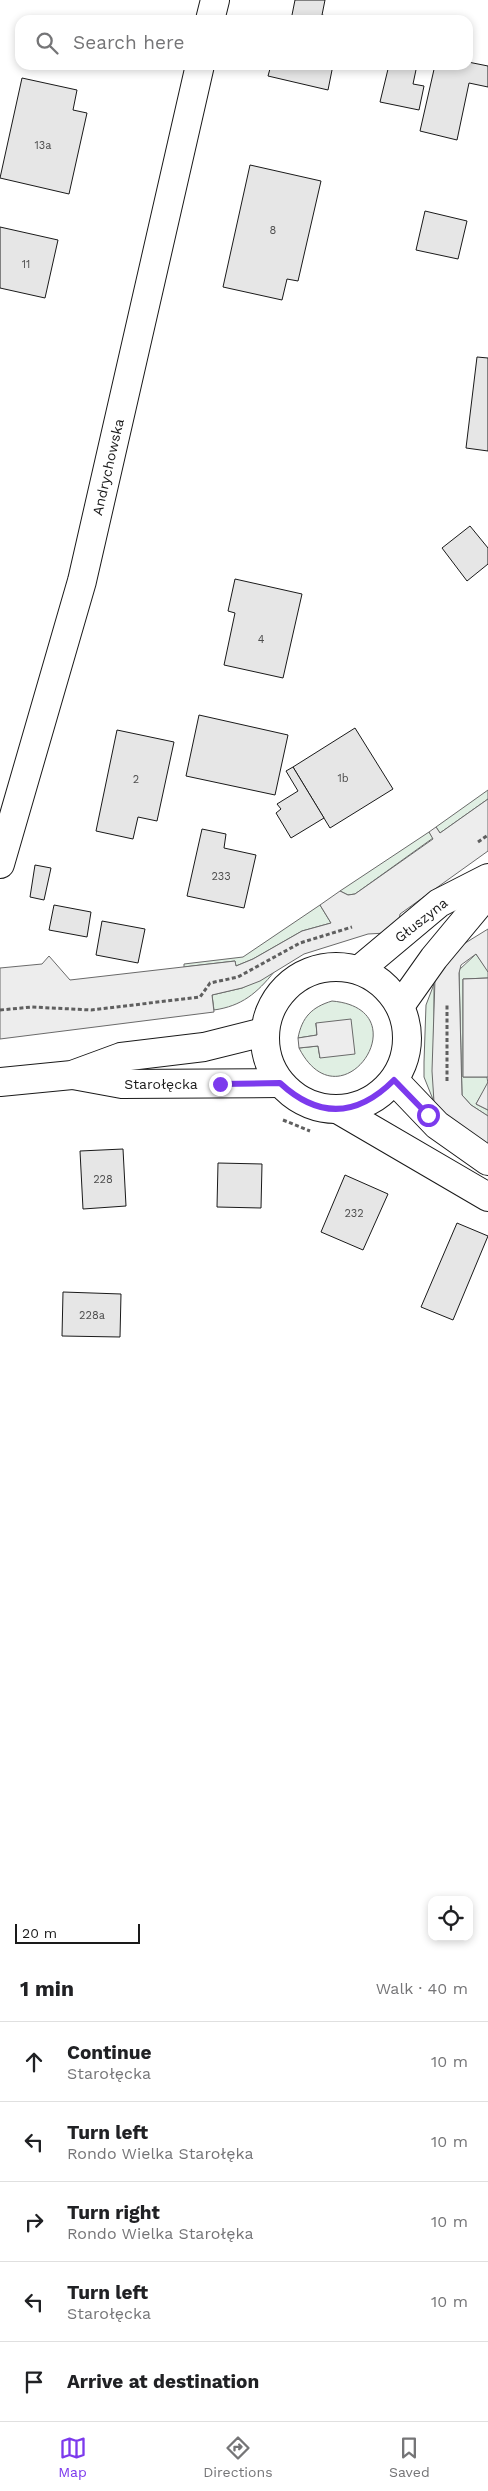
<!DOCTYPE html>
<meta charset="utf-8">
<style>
body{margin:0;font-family:"Work Sans",sans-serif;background:#f2f2f2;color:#202124}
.controls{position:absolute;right:15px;bottom:15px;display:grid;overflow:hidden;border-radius:10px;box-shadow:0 2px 8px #0003}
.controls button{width:45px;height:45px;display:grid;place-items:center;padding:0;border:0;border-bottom:1px solid #e0e0e0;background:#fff;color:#202124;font:25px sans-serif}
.scale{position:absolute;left:15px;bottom:12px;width:125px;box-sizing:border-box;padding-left:5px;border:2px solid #1a1a1a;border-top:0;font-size:14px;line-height:18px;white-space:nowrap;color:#1a1a1a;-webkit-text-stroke:4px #fff;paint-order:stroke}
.stop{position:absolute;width:15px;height:15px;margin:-11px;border:4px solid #7c3aed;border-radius:50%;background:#fff}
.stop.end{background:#7c3aed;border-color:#fff;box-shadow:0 1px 5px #0008}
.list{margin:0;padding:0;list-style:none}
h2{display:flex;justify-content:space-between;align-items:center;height:65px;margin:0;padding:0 20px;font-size:21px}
h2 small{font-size:16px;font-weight:400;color:#757577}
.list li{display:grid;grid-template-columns:32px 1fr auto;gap:15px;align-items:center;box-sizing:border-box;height:80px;padding:0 20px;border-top:1px solid #e0e0e0}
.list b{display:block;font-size:19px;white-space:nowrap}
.list p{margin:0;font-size:16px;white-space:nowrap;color:#757577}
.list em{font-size:16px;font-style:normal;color:#757577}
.icon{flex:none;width:28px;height:28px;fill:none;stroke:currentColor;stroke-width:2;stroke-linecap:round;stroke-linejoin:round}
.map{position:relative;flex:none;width:488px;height:1956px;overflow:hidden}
.search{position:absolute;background:#fff;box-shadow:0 2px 8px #0003;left:15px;right:15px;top:15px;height:55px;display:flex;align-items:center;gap:12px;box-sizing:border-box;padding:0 18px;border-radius:15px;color:#757577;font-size:19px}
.sheet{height:465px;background:#fff}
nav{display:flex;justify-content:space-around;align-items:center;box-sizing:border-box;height:70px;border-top:1px solid #e0e0e0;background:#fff;font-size:14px;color:#757577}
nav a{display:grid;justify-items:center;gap:2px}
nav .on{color:#7c3aed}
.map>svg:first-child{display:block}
.green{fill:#e0efe3;stroke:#6a6a6a}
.parking{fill:#ededed;stroke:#6a6a6a}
.building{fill:#e6e6e6;stroke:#1a1a1a}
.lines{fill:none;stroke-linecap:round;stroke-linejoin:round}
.minor-casing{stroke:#1a1a1a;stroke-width:30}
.path{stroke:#5f5f5f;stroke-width:3;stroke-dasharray:4 2.5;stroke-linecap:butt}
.minor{stroke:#fff;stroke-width:28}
.route{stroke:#7c3aed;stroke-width:6}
.labels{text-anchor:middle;stroke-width:4;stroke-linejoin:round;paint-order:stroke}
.number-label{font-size:11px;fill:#4d4d4d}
.street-label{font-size:14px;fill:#1a1a1a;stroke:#fff}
</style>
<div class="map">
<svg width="488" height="1956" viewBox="0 0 488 1956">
<rect width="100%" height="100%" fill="#fff"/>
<g class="green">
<path d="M 488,790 L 488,799 L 440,833 L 436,827 Z"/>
<path d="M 429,832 L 433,838 L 355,894 L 348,895 L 340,891 Z"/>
<path d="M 320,905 L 331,923 L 302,931 L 253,959 L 236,966 L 235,961 L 184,967 L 184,964 L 243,957 Z"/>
<path d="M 476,954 L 488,971 L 488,978 L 463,979 L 463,1077 L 487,1077 L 488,1084 L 476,1104 L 488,1110 L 488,1116 L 471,1105 L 462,1095 L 459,970 Z"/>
<path d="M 274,972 C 257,993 242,1006 214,1010 L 212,995 L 242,988 Z"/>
<path d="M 434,984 L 434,1102 L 424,1077 L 424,1062 L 426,1005 Z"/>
<path d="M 332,1001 C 423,1009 341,1130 299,1048 L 318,1046 L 320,1058 L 316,1023 L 317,1035 L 298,1038 C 302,1017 312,1007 332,1001 Z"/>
</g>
<g class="parking">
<path d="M 488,799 L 488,851 L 400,914 L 399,921 L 386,933 L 368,934 L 304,954 L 260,981 L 242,988 L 212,995 L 214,1012 L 0,1039 L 0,968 L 42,964 L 49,956 L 70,980 L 235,961 L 236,966 L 253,959 L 302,931 L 331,923 L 320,905 L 340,891 L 348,895 L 355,894 L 433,839 L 429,832 L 436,827 L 440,833 Z"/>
<path d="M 488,929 L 488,972 L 476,954 L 461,965 L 459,973 L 462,1095 L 471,1105 L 488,1116 L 488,1147 L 453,1122 L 434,1102 L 432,1071 L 435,979 L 462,945 Z"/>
<path d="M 488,978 L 488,1077 L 463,1077 L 463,979 Z"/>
<path d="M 351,1019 L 355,1054 L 320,1058 L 318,1046 L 299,1048 L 298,1038 L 317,1035 L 316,1023 Z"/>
<path d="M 488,1082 L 488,1110 L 476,1104 Z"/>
</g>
<g class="building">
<path d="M 295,0 L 325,0 L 322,15 L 344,20 L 291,20 Z"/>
<path d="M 468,62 L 488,66 L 488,87 L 469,83 L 457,140 L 420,131 L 435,65 L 468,65 Z"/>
<path d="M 271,65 L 333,65 L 328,90 L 268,76 Z"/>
<path d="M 389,65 L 417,65 L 413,84 L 424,86 L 419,110 L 380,102 Z"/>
<path d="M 22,78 L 77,90 L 73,110 L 87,113 L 69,194 L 0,178 Z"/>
<path d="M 250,165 L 321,181 L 298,281 L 287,279 L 282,300 L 223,287 Z"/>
<path d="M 425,211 L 467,221 L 458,259 L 416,250 Z"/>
<path d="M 0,227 L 58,240 L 45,298 L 0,288 Z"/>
<path d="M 477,357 L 488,358 L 488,451 L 466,448 Z"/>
<path d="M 470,526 L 488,548 L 488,564 L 467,581 L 442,548 Z"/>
<path d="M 235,579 L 302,594 L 283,678 L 224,665 L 235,613 L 228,611 Z"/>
<path d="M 199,715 L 288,735 L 275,795 L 186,776 Z"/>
<path d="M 355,728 L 393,789 L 330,828 L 293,767 Z"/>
<path d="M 117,730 L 174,742 L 157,821 L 138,817 L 133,839 L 96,831 Z"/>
<path d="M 293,767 L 324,818 L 291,838 L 276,813 L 281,809 L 277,804 L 298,791 L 286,771 Z"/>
<path d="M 202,829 L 226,834 L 224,848 L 256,855 L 244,908 L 187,896 Z"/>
<path d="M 35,865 L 51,868 L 44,900 L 30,897 Z"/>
<path d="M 54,905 L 91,912 L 87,937 L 49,930 Z"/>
<path d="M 102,921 L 145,929 L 138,963 L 96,955 Z"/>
<path d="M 123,1149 L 126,1206 L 83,1209 L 80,1151 Z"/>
<path d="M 218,1163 L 262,1164 L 261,1208 L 217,1207 Z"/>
<path d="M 345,1175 L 388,1194 L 363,1250 L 321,1232 Z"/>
<path d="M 457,1223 L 488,1236 L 453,1320 L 421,1307 Z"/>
<path d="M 63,1292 L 121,1294 L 120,1337 L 62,1336 Z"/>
</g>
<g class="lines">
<g class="minor-casing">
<g id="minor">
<path d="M 210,20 L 215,0"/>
<path d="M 0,864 L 82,581 L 200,65"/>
<circle cx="336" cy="1038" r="71"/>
<path d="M 359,970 L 439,903 L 488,878"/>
<path d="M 400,1006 L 434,958 L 488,893"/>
<path d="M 73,1075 L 122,1084 L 280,1083"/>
<path d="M 394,1080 L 437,1125 L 488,1161"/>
<path d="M 0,1082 L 72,1075 L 121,1057 L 204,1047 L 264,1032"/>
<path d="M 339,1110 L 488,1197"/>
</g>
</g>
<g class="path">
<path d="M 478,842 L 488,835"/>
<path d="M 0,1010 L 32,1007 L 91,1010 L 200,997 L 210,983 L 238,977 L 300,943 L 352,927"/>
<path d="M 447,1081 L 447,1005"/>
<path d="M 283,1120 L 310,1131"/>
</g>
<use href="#minor" class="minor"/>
</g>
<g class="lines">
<path class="route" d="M 220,1084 L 280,1083 C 319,1119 357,1117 394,1080 L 428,1115"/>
</g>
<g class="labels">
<g class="number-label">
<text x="43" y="149">13a</text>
<text x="273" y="234">8</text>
<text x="26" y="268">11</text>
<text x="261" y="643">4</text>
<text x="343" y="782">1b</text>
<text x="136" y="783">2</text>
<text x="221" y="880">233</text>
<text x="103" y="1183">228</text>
<text x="354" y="1217">232</text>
<text x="92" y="1319">228a</text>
</g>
<g class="street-label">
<text transform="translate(108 467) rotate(-77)" y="5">Andrychowska</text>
<text transform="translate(421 920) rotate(-38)" y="5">Głuszyna</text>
<text x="161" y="1089">Starołęcka</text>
</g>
</g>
</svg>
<div class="controls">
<button><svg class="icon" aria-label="locate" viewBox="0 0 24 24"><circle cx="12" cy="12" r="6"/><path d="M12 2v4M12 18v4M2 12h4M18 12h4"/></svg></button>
</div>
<div class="scale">20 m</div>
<div class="stop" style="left:428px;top:1115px"></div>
<div class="stop end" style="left:220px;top:1084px"></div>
<div class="search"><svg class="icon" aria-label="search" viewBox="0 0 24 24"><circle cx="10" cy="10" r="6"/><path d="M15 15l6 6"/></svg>Search here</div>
</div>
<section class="sheet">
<h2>1 min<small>Walk · 40 m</small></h2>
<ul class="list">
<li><svg class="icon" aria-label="ahead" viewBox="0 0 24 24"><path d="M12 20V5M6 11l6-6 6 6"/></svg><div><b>Continue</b><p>Starołęcka</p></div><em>10 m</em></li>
<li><svg class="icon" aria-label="left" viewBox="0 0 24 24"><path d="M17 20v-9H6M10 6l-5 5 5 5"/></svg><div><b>Turn left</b><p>Rondo Wielka Starołęka</p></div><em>10 m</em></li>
<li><svg class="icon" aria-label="right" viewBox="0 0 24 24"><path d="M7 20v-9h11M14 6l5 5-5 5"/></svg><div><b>Turn right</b><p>Rondo Wielka Starołęka</p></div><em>10 m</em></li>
<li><svg class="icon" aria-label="left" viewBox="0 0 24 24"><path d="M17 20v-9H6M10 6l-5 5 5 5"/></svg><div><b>Turn left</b><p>Starołęcka</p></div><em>10 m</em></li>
<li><svg class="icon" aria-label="arrive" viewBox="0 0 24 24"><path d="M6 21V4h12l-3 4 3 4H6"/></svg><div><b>Arrive at destination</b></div></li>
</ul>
</section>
<nav>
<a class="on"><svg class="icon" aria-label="map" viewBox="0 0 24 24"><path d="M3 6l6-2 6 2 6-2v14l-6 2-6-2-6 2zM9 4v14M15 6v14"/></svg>Map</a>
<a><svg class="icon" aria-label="directions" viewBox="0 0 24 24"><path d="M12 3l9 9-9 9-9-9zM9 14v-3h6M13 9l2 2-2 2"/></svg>Directions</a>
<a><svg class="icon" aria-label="saved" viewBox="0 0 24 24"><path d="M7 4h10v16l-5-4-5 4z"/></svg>Saved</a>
</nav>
